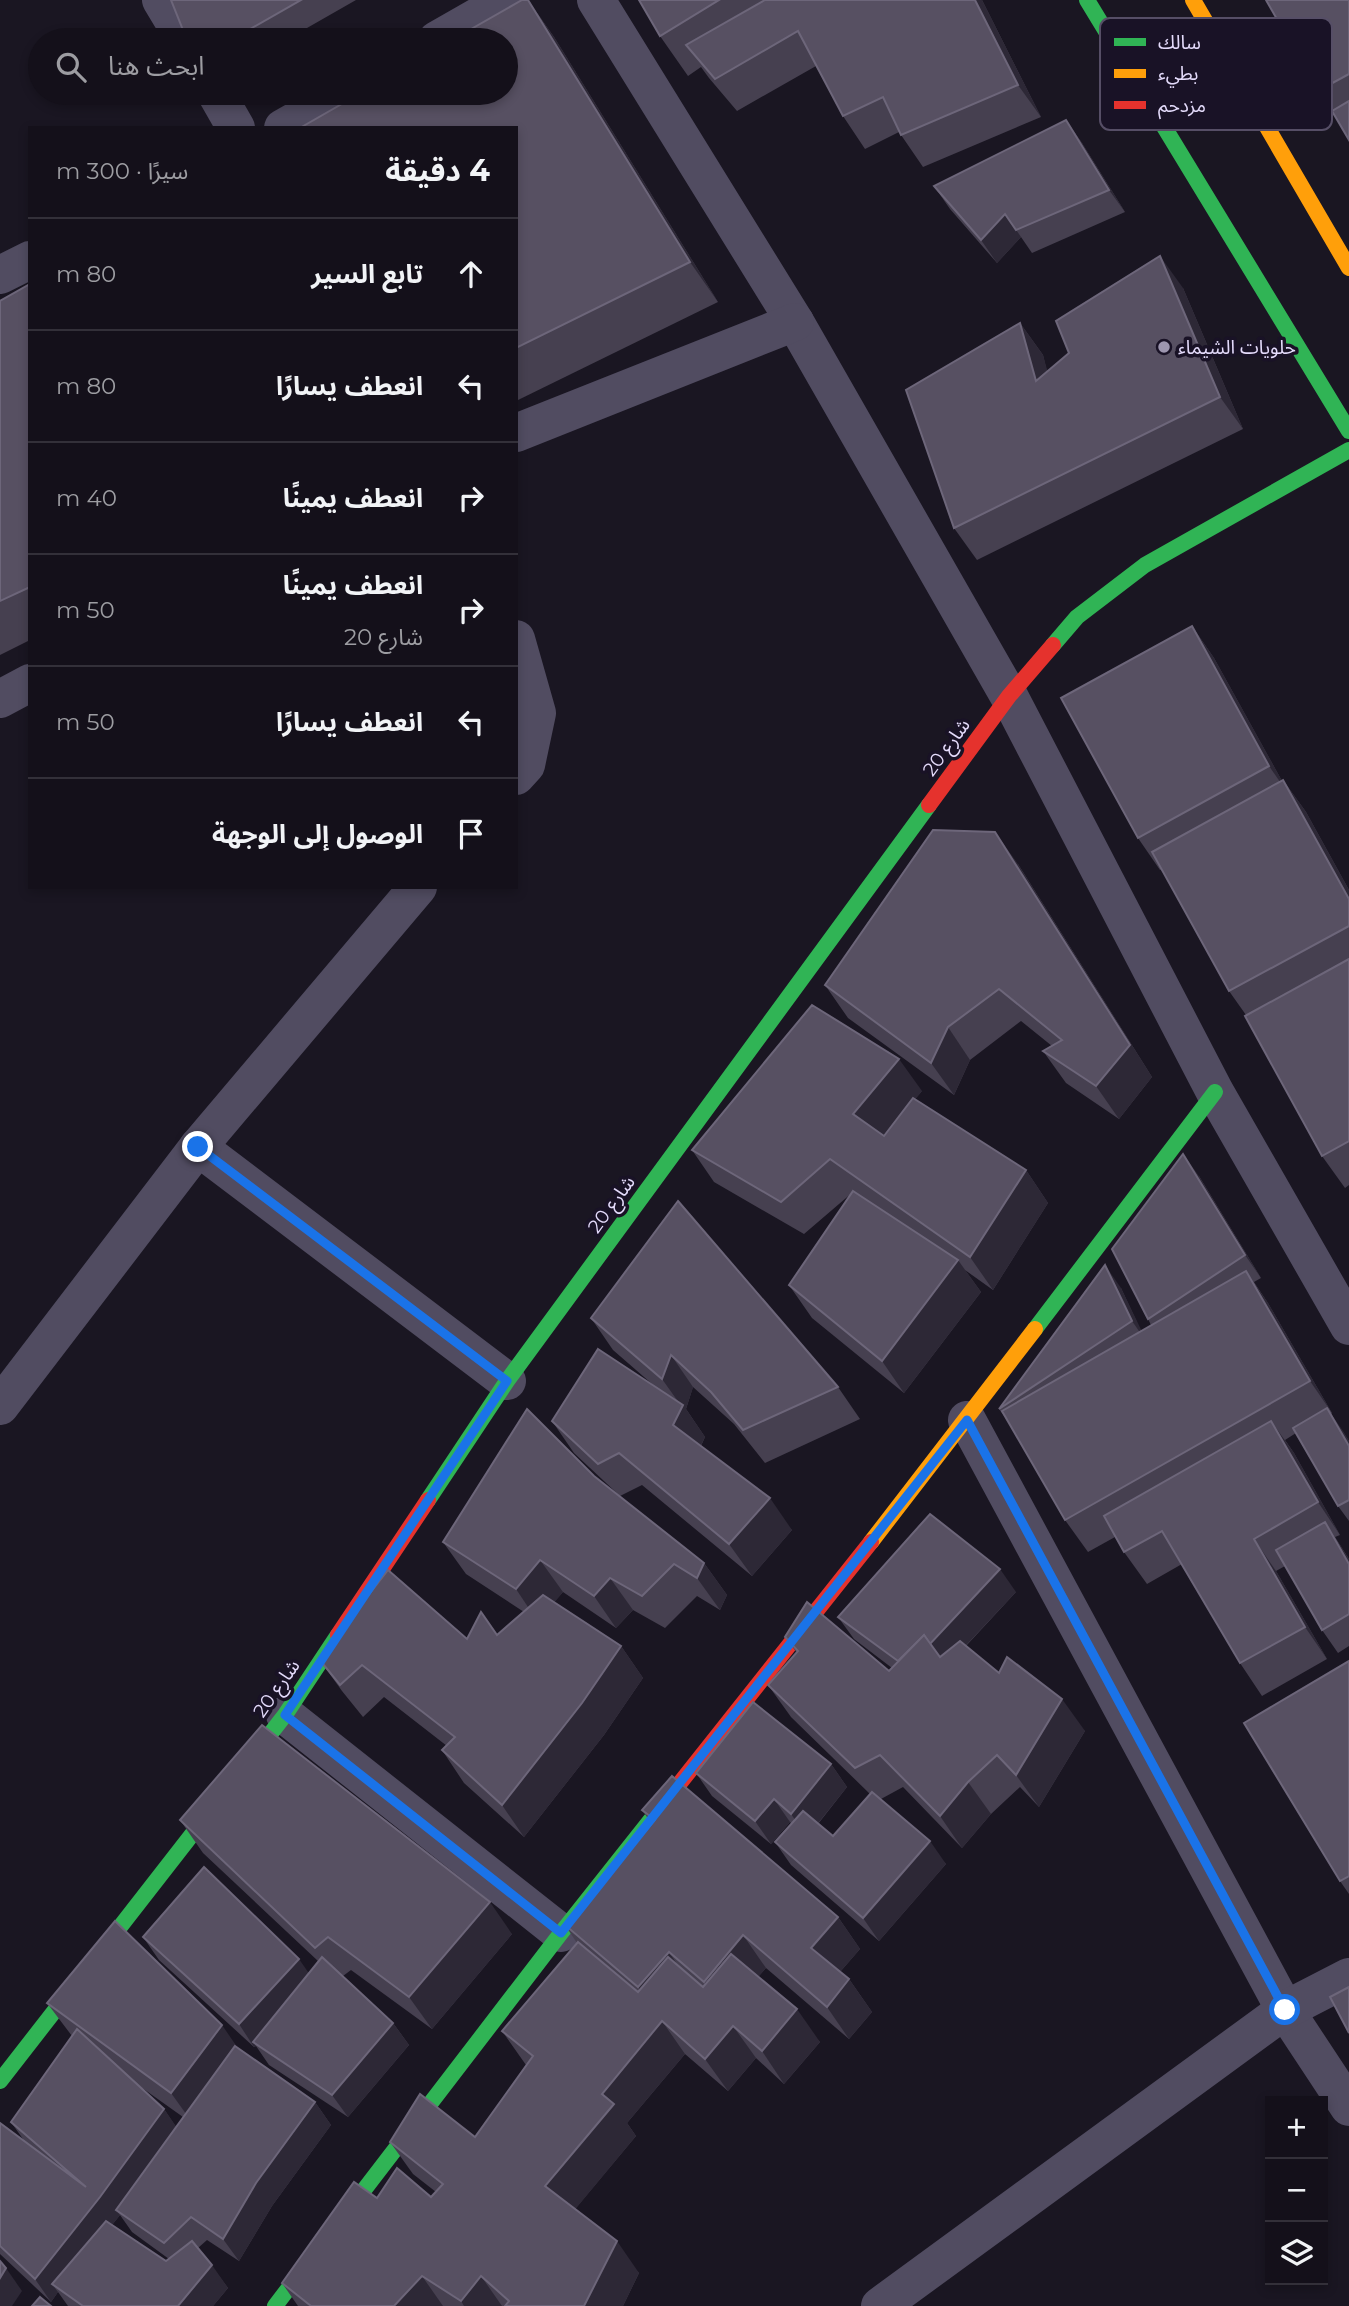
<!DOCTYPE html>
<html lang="ar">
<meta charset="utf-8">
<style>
body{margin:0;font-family:Montserrat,"Noto Sans Arabic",sans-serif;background:#1d1923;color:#f1f3f6;direction:rtl}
.controls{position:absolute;right:21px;bottom:21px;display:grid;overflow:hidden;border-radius:0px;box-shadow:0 4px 10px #0003}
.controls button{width:63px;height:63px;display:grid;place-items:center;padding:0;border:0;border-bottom:2px solid #333039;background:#14101a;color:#f1f3f6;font:35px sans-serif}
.stop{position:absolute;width:21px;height:21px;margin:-16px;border:5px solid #1a73e8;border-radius:50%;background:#fff}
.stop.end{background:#1a73e8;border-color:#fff;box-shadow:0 2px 7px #0008}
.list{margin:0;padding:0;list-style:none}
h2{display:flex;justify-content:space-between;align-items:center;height:91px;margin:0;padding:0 28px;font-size:30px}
h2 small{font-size:23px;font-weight:400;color:#9d9da2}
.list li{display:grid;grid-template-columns:46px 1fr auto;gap:21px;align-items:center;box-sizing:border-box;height:112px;padding:0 28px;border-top:2px solid #333039}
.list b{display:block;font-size:26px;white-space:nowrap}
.list p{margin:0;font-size:23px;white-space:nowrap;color:#9d9da2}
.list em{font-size:23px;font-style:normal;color:#9d9da2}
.icon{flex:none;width:38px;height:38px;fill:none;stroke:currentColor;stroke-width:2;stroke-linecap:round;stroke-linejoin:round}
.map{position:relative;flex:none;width:1349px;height:2306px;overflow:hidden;direction:ltr}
.search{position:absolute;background:#14101a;box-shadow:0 4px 10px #0003;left:28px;top:28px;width:490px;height:77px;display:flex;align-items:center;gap:18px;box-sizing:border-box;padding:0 24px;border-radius:38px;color:#9d9da2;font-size:26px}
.panel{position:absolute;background:#14101a;box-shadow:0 4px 10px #0003;left:28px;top:126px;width:490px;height:763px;border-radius:0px;direction:rtl}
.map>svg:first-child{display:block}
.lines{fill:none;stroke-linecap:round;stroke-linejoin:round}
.street{stroke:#514c61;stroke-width:38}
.fast{stroke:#30b455;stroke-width:16}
.slow{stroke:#ff9f0a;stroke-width:16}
.jam{stroke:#e5322d;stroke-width:16}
.wall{fill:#464050;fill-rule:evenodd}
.shaded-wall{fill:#2d2836}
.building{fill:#575062;stroke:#6d667a;stroke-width:2}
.route{stroke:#1a73e8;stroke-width:9}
.poi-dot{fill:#9d96af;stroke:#191226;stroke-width:2.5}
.labels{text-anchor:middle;stroke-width:7;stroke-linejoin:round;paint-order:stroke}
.poi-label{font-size:19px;fill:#e4dbfb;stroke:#191226;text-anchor:start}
.street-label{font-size:19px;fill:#e4dbfb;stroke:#191226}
.key{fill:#191226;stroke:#564e66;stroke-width:2}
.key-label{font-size:19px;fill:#e4dbfb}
</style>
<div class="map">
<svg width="1349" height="2306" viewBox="0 0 1349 2306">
<rect width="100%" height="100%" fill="#1a1622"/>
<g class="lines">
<g class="street">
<path d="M 161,0 L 185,40"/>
<path d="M 596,0 L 795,322 L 1009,696 L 1215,1092 L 1349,1326"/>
<path d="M 437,40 L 507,0"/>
<path d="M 216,93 L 236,128"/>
<path d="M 283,128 L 345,93"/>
<path d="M 0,275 L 30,260"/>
<path d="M 516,433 L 795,322"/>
<path d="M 516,639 L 537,713 L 526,765 L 516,776"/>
<path d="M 0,699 L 30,683"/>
<path d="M 198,1147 L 507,1381"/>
<path d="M 0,1406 L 198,1147 L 418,887"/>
<path d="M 967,1420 L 1285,2010 L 1349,2107"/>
<path d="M 285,1715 L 561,1933"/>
<path d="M 880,2306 L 1285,2010 L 1349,1977"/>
</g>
<g class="fast">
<path d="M 1087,0 L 1349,431"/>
<path d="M 1053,645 L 1077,617 L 1145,565 L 1349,450"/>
<path d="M 1035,1329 L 1215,1092"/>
<path d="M 428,1500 L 507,1381 L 929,805"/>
<path d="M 0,2081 L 285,1715 L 338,1635"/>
<path d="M 275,2306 L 561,1933 L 672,1793"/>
</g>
<g class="slow">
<path d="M 1193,0 L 1349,268"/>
<path d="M 871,1542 L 1035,1329"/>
</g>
<g class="jam">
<path d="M 929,805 L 1009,696 L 1053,645"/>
<path d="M 338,1635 L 428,1500"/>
<path d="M 672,1793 L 871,1542"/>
</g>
</g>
<g class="wall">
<path d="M 171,0 L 356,0 L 286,40 L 187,40 Z"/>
<path d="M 528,0 L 554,37 L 718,302 L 516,401 L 516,128 Z"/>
<path d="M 639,0 L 982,0 L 1041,117 L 923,167 L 899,132 L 865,149 L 843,116 L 816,66 L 737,111 L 709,78 L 701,67 L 688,76 L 660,36 Z"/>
<path d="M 1349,0 L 1349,140 L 1335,116 L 1318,91 Z"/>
<path d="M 1066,120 L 1082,143 L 1125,212 L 1032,253 L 1021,237 L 997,263 L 950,209 L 934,186 Z"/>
<path d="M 30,284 L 30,640 L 0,655 L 0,301 Z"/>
<path d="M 1183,288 L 1243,429 L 977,560 L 954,528 L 1020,323 L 1043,355 L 1047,372 L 1069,353 Z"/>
<path d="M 1192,626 L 1214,658 L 1282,781 L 1283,780 L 1306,812 L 1349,890 L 1349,1185 L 1345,1188 L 1322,1156 L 1246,1015 L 1229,991 L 1162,869 L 1160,870 L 1138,838 Z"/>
<path d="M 1018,864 L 1152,1077 L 1119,1119 L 1066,1083 L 1043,1051 L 1052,1046 L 1021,1021 L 970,1060 L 954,1095 L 848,1018 L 825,985 Z"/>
<path d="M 922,1091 L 915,1099 L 1026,1170 L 1048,1203 L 993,1290 L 965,1270 L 981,1292 L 904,1393 L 812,1318 L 789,1285 L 853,1192 L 804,1234 L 714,1182 L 692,1150 Z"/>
<path d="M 1199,1176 L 1261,1278 L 1254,1282 L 1268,1303 L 1332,1413 L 1331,1414 L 1349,1441 L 1349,1521 L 1338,1506 L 1296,1433 L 1285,1440 L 1294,1453 L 1340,1535 L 1335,1537 L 1349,1559 L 1349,1646 L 1338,1653 L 1322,1630 L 1285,1566 L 1276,1571 L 1327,1659 L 1262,1696 L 1240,1663 L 1182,1564 L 1147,1584 L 1124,1552 L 1115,1537 L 1088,1552 L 1065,1520 L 1010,1424 L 999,1409 L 1121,1288 L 1141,1331 L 1151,1325 L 1148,1319 Z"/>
<path d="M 591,1318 L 838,1387 L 860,1419 L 765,1463 L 734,1424 L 693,1387 L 686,1409 L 705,1437 L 701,1446 L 792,1530 L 752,1576 L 642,1485 L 620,1496 L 574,1453 L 552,1421 L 659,1390 L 613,1350 Z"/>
<path d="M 594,1476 L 704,1563 L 727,1595 L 720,1610 L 697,1596 L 665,1628 L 633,1610 L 616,1628 L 563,1592 L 554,1602 L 621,1646 L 643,1678 L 604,1735 L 524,1837 L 464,1783 L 442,1750 L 447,1746 L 384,1697 L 363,1717 L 342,1691 L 319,1659 L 497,1635 L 524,1612 L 466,1574 L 443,1542 Z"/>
<path d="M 1016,1592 L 966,1646 L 999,1673 L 1085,1731 L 1039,1807 L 1020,1787 L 991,1814 L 962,1848 L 903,1787 L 881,1799 L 946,1864 L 879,1941 L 791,1865 L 775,1842 L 792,1824 L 790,1822 L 771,1844 L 712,1796 L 696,1773 L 831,1764 L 847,1787 L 818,1824 L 833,1836 L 870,1794 L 791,1717 L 768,1685 L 797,1653 L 785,1637 L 889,1671 L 892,1668 L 854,1639 L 838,1617 Z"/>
<path d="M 1349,1661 L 1349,1894 L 1340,1881 Z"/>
<path d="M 642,1810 L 838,1917 L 860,1949 L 840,1972 L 849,1979 L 872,2012 L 849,2039 L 766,1968 L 758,1977 L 820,2042 L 784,2084 L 756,2058 L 728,2091 L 685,2054 L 627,2123 L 636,2136 L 575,2209 L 639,2273 L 623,2306 L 298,2306 L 282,2283 L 377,2198 L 431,2197 L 436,2192 L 413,2174 L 390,2142 L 475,2137 L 526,2065 L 502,2031 L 577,1943 L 565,1925 L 652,1824 Z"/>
<path d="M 180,1820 L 512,1934 L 432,2029 L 351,1970 L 343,1976 L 393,2023 L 409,2045 L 348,2117 L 269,2065 L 256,2046 L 254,2047 L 159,1960 L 143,1937 L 309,1973 L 318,1961 L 203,1853 Z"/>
<path d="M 47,2003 L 237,2047 L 315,2102 L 331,2125 L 272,2206 L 239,2261 L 207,2240 L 198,2248 L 228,2288 L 213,2306 L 68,2306 L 58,2292 L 51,2302 L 0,2254 L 0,2123 L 25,2142 L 11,2122 L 72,2036 ZM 131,2080 L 183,2117 L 176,2127 L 164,2109 ZM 120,2215 L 132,2232 L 169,2259 L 166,2261 L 112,2225 Z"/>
</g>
<g class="shaded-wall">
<path d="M 528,0 L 554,37 L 718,302 L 690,262 Z"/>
<path d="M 975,0 L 982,0 L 1041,117 L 1018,85 Z"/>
<path d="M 1066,120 L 1082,143 L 1125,212 L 1109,190 Z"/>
<path d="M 1005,214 L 1021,237 L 997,263 L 981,240 Z"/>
<path d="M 1160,256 L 1183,288 L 1243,429 L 1220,397 Z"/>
<path d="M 1020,323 L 1043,355 L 1059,413 L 1036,381 Z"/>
<path d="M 1192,626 L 1214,658 L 1292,799 L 1269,766 Z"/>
<path d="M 1283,780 L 1306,812 L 1349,890 L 1349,899 Z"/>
<path d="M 995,832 L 1018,864 L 1152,1077 L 1119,1119 L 1096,1086 Z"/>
<path d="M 948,1027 L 970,1060 L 954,1095 L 931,1063 Z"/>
<path d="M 899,1059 L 922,1091 L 876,1147 L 853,1114 Z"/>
<path d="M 1183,1154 L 1199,1176 L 1261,1278 L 1245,1255 Z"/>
<path d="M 1026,1170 L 1048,1203 L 993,1290 L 970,1257 Z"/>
<path d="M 958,1260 L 981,1292 L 904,1393 L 882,1361 Z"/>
<path d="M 1105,1265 L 1121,1288 L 1148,1344 L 1132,1321 Z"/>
<path d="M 1246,1271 L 1268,1303 L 1332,1413 L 1310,1381 Z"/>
<path d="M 671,1355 L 693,1387 L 686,1409 L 705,1437 L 695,1457 L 673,1425 L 682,1407 L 662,1379 Z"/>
<path d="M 1327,1408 L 1343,1431 L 1349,1441 L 1349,1446 Z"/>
<path d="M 1271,1421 L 1294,1453 L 1340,1535 L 1318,1502 Z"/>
<path d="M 770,1498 L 792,1530 L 752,1576 L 729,1544 Z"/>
<path d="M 1325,1522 L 1349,1559 L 1349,1564 Z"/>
<path d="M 1254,1539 L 1276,1571 L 1327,1659 L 1305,1627 Z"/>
<path d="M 540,1560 L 563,1592 L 538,1622 L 516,1589 Z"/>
<path d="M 704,1563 L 727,1595 L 720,1610 L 697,1578 Z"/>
<path d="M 1000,1569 L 1016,1592 L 923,1691 L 907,1668 Z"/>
<path d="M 610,1578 L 633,1610 L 616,1628 L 594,1596 Z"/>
<path d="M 621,1646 L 643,1678 L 604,1735 L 524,1837 L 502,1805 Z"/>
<path d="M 1062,1699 L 1085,1731 L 1039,1807 L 1016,1775 Z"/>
<path d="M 831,1764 L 847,1787 L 807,1837 L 791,1814 Z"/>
<path d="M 968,1782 L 991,1814 L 962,1848 L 940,1816 Z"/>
<path d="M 774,1799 L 790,1822 L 771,1844 L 755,1821 Z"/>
<path d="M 930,1841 L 946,1864 L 879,1941 L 863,1918 Z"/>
<path d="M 490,1902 L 512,1934 L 432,2029 L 409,1997 Z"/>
<path d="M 838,1917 L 860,1949 L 833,1980 L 811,1948 Z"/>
<path d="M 743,1935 L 766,1968 L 726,2014 L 704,1982 Z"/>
<path d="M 669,1952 L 691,1985 L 661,2019 L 638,1987 Z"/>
<path d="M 299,1959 L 315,1982 L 253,2042 L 256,2046 L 254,2047 L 239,2024 Z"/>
<path d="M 849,1979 L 872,2012 L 849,2039 L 827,2007 Z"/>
<path d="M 797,2009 L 820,2042 L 784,2084 L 762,2051 Z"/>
<path d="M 662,2021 L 685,2054 L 627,2123 L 636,2136 L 568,2218 L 545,2186 L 602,2094 Z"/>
<path d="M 393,2023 L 409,2045 L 348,2117 L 332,2095 Z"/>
<path d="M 222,2025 L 244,2057 L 194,2125 L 171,2093 Z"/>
<path d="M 733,2026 L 756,2058 L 728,2091 L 705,2059 Z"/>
<path d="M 315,2102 L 331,2125 L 272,2206 L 239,2261 L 223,2239 L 256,2183 Z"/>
<path d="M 164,2109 L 180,2132 L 116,2210 L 120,2215 L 60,2290 L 52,2284 L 58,2292 L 51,2302 L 35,2279 Z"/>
<path d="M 617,2241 L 639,2273 L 623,2306 L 584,2306 Z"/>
<path d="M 212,2265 L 228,2288 L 213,2306 L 178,2306 Z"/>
<path d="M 6,2268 L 22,2291 L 12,2306 L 0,2306 L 0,2278 Z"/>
<path d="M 422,2276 L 443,2306 L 394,2306 Z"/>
<path d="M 481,2276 L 502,2306 L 464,2306 L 461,2301 Z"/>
</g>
<g class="building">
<path d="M 171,0 L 301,0 L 231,40 L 187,40 Z"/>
<path d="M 522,0 L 528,0 L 690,262 L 516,348 L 516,128 L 300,128 L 361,93 L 506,93 L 506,40 L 452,40 Z"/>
<path d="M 639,0 L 719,0 L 660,36 Z"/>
<path d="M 765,0 L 975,0 L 1018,85 L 901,135 L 883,97 L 843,116 L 798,31 L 715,79 L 686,45 Z"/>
<path d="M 1266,0 L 1349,0 L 1349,74 L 1318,91 Z"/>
<path d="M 1349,101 L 1349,140 L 1332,111 Z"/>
<path d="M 1066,120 L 1109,190 L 1016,230 L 1005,214 L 981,240 L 934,186 Z"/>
<path d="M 1160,256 L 1220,397 L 954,528 L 906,390 L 1020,323 L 1036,381 L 1069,353 L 1056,321 Z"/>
<path d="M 30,284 L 30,587 L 0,601 L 0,301 Z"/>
<path d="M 1192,626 L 1269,766 L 1138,838 L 1061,698 Z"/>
<path d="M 1283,780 L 1349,899 L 1349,926 L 1229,991 L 1152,852 Z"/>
<path d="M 933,830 L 995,832 L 1130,1045 L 1096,1086 L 1043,1051 L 1062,1040 L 999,989 L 948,1027 L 931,1063 L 825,985 Z"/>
<path d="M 1349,959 L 1349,1141 L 1322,1156 L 1245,1016 Z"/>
<path d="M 812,1005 L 899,1059 L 853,1114 L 884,1136 L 913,1098 L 1026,1170 L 970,1257 L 830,1159 L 781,1202 L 692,1150 Z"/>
<path d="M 1183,1154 L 1245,1255 L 1148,1319 L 1112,1249 Z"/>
<path d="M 853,1191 L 958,1260 L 882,1361 L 789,1285 Z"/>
<path d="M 678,1201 L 838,1387 L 743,1430 L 711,1392 L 671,1355 L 662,1379 L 591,1318 Z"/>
<path d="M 1105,1265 L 1132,1321 L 999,1409 Z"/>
<path d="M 1246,1271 L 1310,1381 L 1065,1520 L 1002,1411 Z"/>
<path d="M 598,1349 L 683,1405 L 673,1425 L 770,1498 L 729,1544 L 619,1453 L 598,1464 L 552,1421 Z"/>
<path d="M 1327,1408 L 1349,1446 L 1349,1500 L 1338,1506 L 1293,1428 Z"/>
<path d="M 527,1409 L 594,1476 L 704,1563 L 697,1578 L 674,1564 L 642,1596 L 610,1578 L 594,1596 L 540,1560 L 516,1589 L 443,1542 Z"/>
<path d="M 1271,1421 L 1318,1502 L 1254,1539 L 1305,1627 L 1240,1663 L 1162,1531 L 1124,1552 L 1104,1516 Z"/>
<path d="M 930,1514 L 1000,1569 L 930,1644 L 924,1635 L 898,1661 L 838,1617 Z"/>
<path d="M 1325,1522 L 1349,1564 L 1349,1614 L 1322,1630 L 1276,1550 Z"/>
<path d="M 388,1570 L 467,1639 L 481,1612 L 497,1635 L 543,1595 L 621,1646 L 582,1703 L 502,1805 L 442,1750 L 455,1737 L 362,1665 L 340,1685 L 319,1659 Z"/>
<path d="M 807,1602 L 889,1671 L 924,1635 L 940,1657 L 960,1641 L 999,1673 L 1007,1657 L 1062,1699 L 1016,1775 L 997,1755 L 968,1782 L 940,1816 L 880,1755 L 855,1768 L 768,1685 L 798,1651 L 785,1637 Z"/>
<path d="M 1349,1661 L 1349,1876 L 1340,1881 L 1244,1723 Z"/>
<path d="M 753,1702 L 831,1764 L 791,1814 L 774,1799 L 755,1821 L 696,1773 Z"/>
<path d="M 262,1725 L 490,1902 L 409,1997 L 328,1937 L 315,1948 L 180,1820 Z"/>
<path d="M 672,1776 L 838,1917 L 811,1948 L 849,1979 L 827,2007 L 743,1935 L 704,1982 L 669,1952 L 638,1987 L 565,1925 L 655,1820 L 642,1810 Z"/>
<path d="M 872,1792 L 930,1841 L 863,1918 L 775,1842 L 803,1811 L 833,1836 Z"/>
<path d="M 204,1867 L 299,1959 L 239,2024 L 143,1937 Z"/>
<path d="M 115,1921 L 222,2025 L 171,2093 L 47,2003 Z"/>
<path d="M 578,1942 L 638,1992 L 668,1957 L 703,1987 L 731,1954 L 797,2009 L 762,2051 L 733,2026 L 705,2059 L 662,2021 L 602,2094 L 614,2104 L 545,2186 L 617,2241 L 584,2306 L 505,2306 L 509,2301 L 481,2276 L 461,2301 L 422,2276 L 394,2306 L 311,2306 L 282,2283 L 354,2182 L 377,2198 L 397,2168 L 431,2197 L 443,2184 L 390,2142 L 420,2094 L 475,2137 L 533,2056 L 502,2031 Z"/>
<path d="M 322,1957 L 393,2023 L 332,2095 L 253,2042 Z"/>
<path d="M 1349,1987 L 1349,2033 L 1330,1997 Z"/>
<path d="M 77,2029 L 164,2109 L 100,2197 L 35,2279 L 0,2246 L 0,2123 L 86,2187 L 11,2122 Z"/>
<path d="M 235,2046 L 315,2102 L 256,2183 L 223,2239 L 191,2217 L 164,2243 L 116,2210 Z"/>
<path d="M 106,2221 L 166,2261 L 192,2241 L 212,2265 L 178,2306 L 83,2306 L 52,2284 Z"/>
<path d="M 0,2261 L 6,2268 L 0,2278 Z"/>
<path d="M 40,2297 L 51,2306 L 32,2306 Z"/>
</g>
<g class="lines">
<path class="route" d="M 198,1147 L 507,1381 L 285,1715 L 561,1933 L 967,1420 L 1285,2010"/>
</g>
<circle class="poi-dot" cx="1164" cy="347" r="7"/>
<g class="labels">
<g class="poi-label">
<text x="1178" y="354">حلويات الشيماء</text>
</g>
<g class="street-label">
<text transform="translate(946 747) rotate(-54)" y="7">شارع 20</text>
<text transform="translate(611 1204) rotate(-54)" y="7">شارع 20</text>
<text transform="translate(276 1688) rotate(-55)" y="7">شارع 20</text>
</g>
</g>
<rect x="1100" y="18" width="232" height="112" rx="10" class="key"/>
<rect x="1114" y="38" width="32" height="8" fill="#30b455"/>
<rect x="1114" y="69" width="32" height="9" fill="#ff9f0a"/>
<rect x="1114" y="101" width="32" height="8" fill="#e5322d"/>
<g class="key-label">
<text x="1158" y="49">سالك</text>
<text x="1158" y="80">بطيء</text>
<text x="1158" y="112">مزدحم</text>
</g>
</svg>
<div class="controls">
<button>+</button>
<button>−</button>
<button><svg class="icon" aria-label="layers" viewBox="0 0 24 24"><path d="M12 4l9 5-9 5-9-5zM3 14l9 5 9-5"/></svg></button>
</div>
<div class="stop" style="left:1285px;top:2010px"></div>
<div class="stop end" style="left:198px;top:1147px"></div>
<div class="search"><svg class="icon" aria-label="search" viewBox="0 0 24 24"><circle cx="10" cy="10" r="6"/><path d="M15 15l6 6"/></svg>ابحث هنا</div>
<section class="panel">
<h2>4 دقيقة<small>سيرًا · 300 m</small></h2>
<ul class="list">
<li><svg class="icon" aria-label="ahead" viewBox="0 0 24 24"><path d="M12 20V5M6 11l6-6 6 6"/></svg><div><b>تابع السير</b></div><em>80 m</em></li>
<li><svg class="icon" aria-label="left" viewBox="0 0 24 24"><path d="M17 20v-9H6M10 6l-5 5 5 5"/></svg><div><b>انعطف يسارًا</b></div><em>80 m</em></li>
<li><svg class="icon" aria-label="right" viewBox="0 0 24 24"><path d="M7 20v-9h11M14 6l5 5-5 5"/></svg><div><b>انعطف يمينًا</b></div><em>40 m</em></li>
<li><svg class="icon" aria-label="right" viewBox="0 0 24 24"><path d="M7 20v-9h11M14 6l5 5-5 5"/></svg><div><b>انعطف يمينًا</b><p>شارع 20</p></div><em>50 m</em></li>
<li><svg class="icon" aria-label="left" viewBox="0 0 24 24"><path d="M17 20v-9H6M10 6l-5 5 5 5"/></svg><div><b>انعطف يسارًا</b></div><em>50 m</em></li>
<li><svg class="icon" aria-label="arrive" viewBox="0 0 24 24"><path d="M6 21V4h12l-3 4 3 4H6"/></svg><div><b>الوصول إلى الوجهة</b></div></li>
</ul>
</section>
</div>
